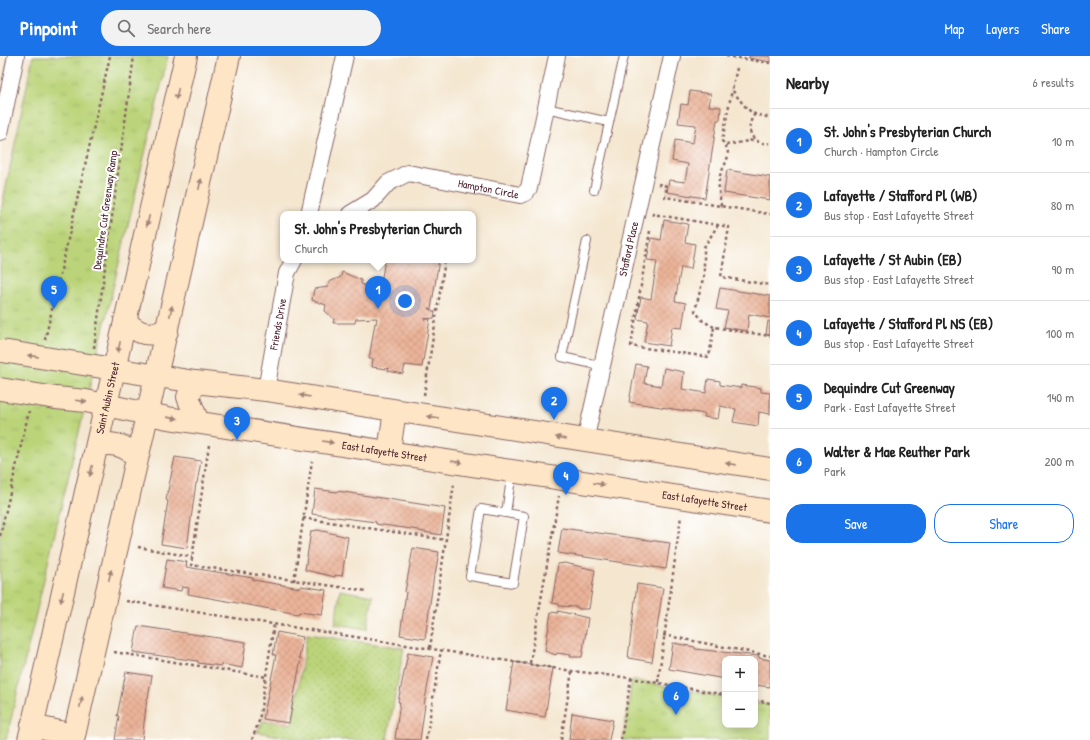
<!DOCTYPE html>
<meta charset="utf-8">
<style>
body{margin:0;font-family:"Patrick Hand",sans-serif;background:#f2f2f2;color:#222}
.controls{position:absolute;right:12px;bottom:12px;display:grid;overflow:hidden;border-radius:8px;box-shadow:0 2px 10px #0003}
.controls button{width:36px;height:36px;display:grid;place-items:center;padding:0;border:0;border-bottom:1px solid #e0e0e0;background:#fff;color:#222;font:20px sans-serif}
.you{position:absolute;left:405px;top:245px;width:14px;height:14px;margin:-10px;border:3px solid #fff;border-radius:50%;background:#1a73e8;box-shadow:0 0 0 6px #1a73e833}
.badge{display:grid;place-items:center;width:26px;height:26px;border-radius:50%;background:#1a73e8;color:#fff;font-size:13px;font-weight:700}
.pin{position:absolute;translate:-50% -33px;filter:drop-shadow(0 1px 2px #0008)}
.pin::after{content:'';position:absolute;top:21px;width:14px;height:12px;background:inherit;clip-path:polygon(0 0,100% 0,50% 100%)}
.popup{position:absolute;left:280px;top:155px;width:196px;height:52px;box-sizing:border-box;display:grid;place-content:center;border-radius:8px;background:#fff;filter:drop-shadow(0 1px 3px #0005);font-size:13px;white-space:nowrap;color:#767676}
.popup b{font-size:15px;color:#222}
.popup::after{content:'';position:absolute;left:50%;top:100%;margin-left:-8px;border:8px solid transparent;border-top-color:#fff}
.list{margin:0;padding:0;list-style:none}
h2{display:flex;justify-content:space-between;align-items:center;height:52px;margin:0;padding:0 16px;font-size:17px}
h2 small{font-size:13px;font-weight:400;color:#767676}
.list li{display:grid;grid-template-columns:26px 1fr auto;gap:12px;align-items:center;box-sizing:border-box;height:64px;padding:0 16px;border-top:1px solid #e0e0e0}
.list b{display:block;font-size:15px;white-space:nowrap}
.list p{margin:0;font-size:13px;white-space:nowrap;color:#767676}
.list em{font-size:13px;font-style:normal;color:#767676}
.actions{display:flex;gap:8px;padding:12px 16px}
.actions a{flex:1;padding:9px 0;border:1px solid #1a73e8;border-radius:16px;text-align:center;font-size:14px;color:#1a73e8}
.actions .main{background:#1a73e8;color:#fff}
.icon{flex:none;width:22px;height:22px;fill:none;stroke:currentColor;stroke-width:2;stroke-linecap:round;stroke-linejoin:round}
.map{position:relative;flex:none;width:770px;height:684px;overflow:hidden}
header{display:flex;align-items:center;gap:24px;box-sizing:border-box;height:56px;padding:0 20px;background:#1a73e8;color:#fff}
header strong{font-size:19px}
nav{display:flex;gap:22px;margin-inline-start:auto;font-size:14px}
.search{width:280px;height:36px;background:#f2f2f2;display:flex;align-items:center;gap:10px;box-sizing:border-box;padding:0 14px;border-radius:22px;color:#767676;font-size:15px}
main{display:flex}
aside{flex:1;background:#fff}
.map>svg:first-child{display:block}
.grass{fill:url(#grass-dots);stroke:#827a52}
.park{fill:url(#park-tufts);stroke:#827a52}
.building{fill:url(#building-cross-hatch)}
.lines{fill:none;stroke-linecap:round;stroke-linejoin:round}
.lane-casing{stroke:#866564;stroke-width:10}
.street-casing{stroke:#866564;stroke-width:18}
.secondary-casing{stroke:#866564;stroke-width:24}
.path{stroke:#866564;stroke-width:2.5;stroke-dasharray:3 3;stroke-linecap:butt}
.lane{stroke:#fff;stroke-width:8}
.street{stroke:#fff;stroke-width:16}
.secondary{stroke:#fde5c5;stroke-width:22}
.secondary-bridge-casing{stroke:#866564;stroke-width:24;stroke-linecap:butt}
.secondary-bridge{stroke:#fde5c5;stroke-width:22}
.oneway{fill:#a48278}
.labels{text-anchor:middle;stroke-width:4;stroke-linejoin:round;paint-order:stroke}
.street-label{font-size:11px;fill:#4a1f2b;stroke:#fff}
</style>
<header>
<strong>Pinpoint</strong>
<div class="search"><svg class="icon" aria-label="search" viewBox="0 0 24 24"><circle cx="10" cy="10" r="6"/><path d="M15 15l6 6"/></svg>Search here</div>
<nav><a>Map</a><a>Layers</a><a>Share</a></nav>
</header>
<main>
<div class="map">
<svg width="770" height="684" viewBox="0 0 770 684">
<defs>
<pattern id="grass-dots" width="8" height="8" patternUnits="userSpaceOnUse"><rect width="8" height="8" fill="#bbd479"/><path d="M2 2h.1M6 6h.1" fill="none" stroke="#a2b669" stroke-width="1.8" stroke-linecap="round"/></pattern>
<pattern id="park-tufts" width="24" height="20" patternUnits="userSpaceOnUse"><rect width="24" height="20" fill="#bbd479"/><path d="M3 7l-1-3M5 7V3M7 7l1-3M15 17l-1-3M17 17v-4M19 17l1-3" fill="none" stroke="#a2b669"/></pattern>
<pattern id="building-cross-hatch" width="8" height="8" patternUnits="userSpaceOnUse"><rect width="8" height="8" fill="#ebb499"/><path d="M0 0l8 8M0 8l8-8" fill="none" stroke="#cb9a84"/></pattern>
</defs>
<rect width="100%" height="100%" fill="#fff"/>
<filter id="ink" filterUnits="userSpaceOnUse"><feTurbulence type="fractalNoise" baseFrequency=".025" numOctaves="2"/><feDisplacementMap in="SourceGraphic" scale="8" xChannelSelector="R" yChannelSelector="G"/><feConvolveMatrix kernelMatrix="1 2 1 2 8 2 1 2 1" color-interpolation-filters="sRGB"/></filter>
<filter id="wash" filterUnits="userSpaceOnUse"><feTurbulence type="fractalNoise" baseFrequency=".012" numOctaves="4" result="noise"/><feDisplacementMap in="SourceGraphic" scale="16" xChannelSelector="R" yChannelSelector="G"/><feGaussianBlur stdDeviation="0.9" result="paint"/><feColorMatrix in="noise" values="0 0 0 0 0 0 0 0 0 0 0 0 0 0 0 0 0 1.4 0 .05"/><feComposite in="paint" operator="in"/></filter>
<g filter="url(#wash)">
<rect width="100%" height="100%" fill="#f4e6cf"/>
<path class="grass" d="M 307,578 L 404,592 L 387,683 L 390,684 L 304,684 L 257,676 L 263,665 L 292,668 Z"/>
<g class="park">
<path d="M 33,0 L 168,0 L 6,684 L 0,684 L 0,160 Z"/>
<path d="M 340,534 L 373,540 L 367,573 L 335,568 Z"/>
<path d="M 632,624 L 725,641 L 725,669 L 755,669 L 755,646 L 770,649 L 770,684 L 623,684 Z"/>
</g>
<g id="blocks">
<g class="building">
<path d="M 749,0 L 770,0 L 770,6 L 749,2 Z"/>
<path d="M 690,35 L 711,38 L 709,50 L 721,51 L 720,64 L 717,64 L 705,142 L 667,136 L 669,124 L 685,126 L 688,108 L 672,105 L 675,84 L 693,87 L 696,69 L 678,67 L 681,48 L 688,49 Z"/>
<path d="M 727,114 L 770,121 L 770,144 L 724,137 Z"/>
<path d="M 664,164 L 688,168 L 685,186 L 695,188 L 691,213 L 681,211 L 675,245 L 686,247 L 682,272 L 672,271 L 669,290 L 644,286 L 648,265 L 637,263 L 641,241 L 651,243 L 657,205 L 647,204 L 651,182 L 661,184 Z"/>
<path d="M 385,204 L 439,204 L 431,253 L 428,252 L 435,256 L 434,262 L 424,263 L 430,263 L 422,311 L 405,309 L 403,318 L 388,315 L 389,312 L 386,313 L 372,311 L 373,303 L 369,303 L 375,267 L 376,268 L 377,262 L 356,263 L 355,267 L 333,267 L 334,263 L 325,255 L 326,249 L 312,244 L 314,233 L 328,231 L 329,226 L 341,221 L 342,216 L 361,224 L 361,228 L 382,237 L 382,232 L 380,232 Z"/>
<path d="M 720,232 L 770,240 L 770,262 L 749,258 L 747,275 L 724,271 L 728,255 L 716,253 Z"/>
<path d="M 768,265 L 770,265 L 770,279 L 766,278 Z"/>
<path d="M 636,308 L 647,310 L 644,327 L 661,330 L 664,312 L 684,316 L 682,333 L 706,337 L 708,323 L 720,325 L 720,329 L 741,332 L 741,329 L 761,332 L 761,336 L 770,337 L 770,358 L 759,356 L 758,370 L 733,366 L 736,353 L 720,350 L 718,363 L 704,361 L 705,358 L 629,346 Z"/>
<path d="M 175,401 L 201,405 L 197,427 L 196,427 L 187,492 L 161,488 L 168,445 L 166,444 Z"/>
<path d="M 315,433 L 337,436 L 337,435 L 445,452 L 441,479 L 419,475 L 419,474 L 376,468 L 376,466 L 312,458 Z"/>
<path d="M 562,472 L 670,487 L 666,513 L 558,497 Z"/>
<path d="M 318,474 L 348,481 L 342,520 L 335,519 L 335,521 L 305,514 L 311,475 Z"/>
<path d="M 413,492 L 439,496 L 435,519 L 434,519 L 425,583 L 400,579 L 406,536 L 405,536 Z"/>
<path d="M 167,503 L 187,506 L 186,511 L 253,522 L 253,524 L 300,532 L 301,530 L 326,534 L 322,559 L 299,556 L 298,558 L 188,538 L 189,532 L 182,531 L 181,535 L 162,532 Z"/>
<path d="M 565,507 L 595,514 L 589,553 L 578,553 L 578,551 L 559,550 L 559,548 L 552,547 L 558,508 Z"/>
<path d="M 637,528 L 663,532 L 652,606 L 628,602 Z"/>
<path d="M 558,555 L 588,562 L 582,601 L 570,601 L 571,599 L 557,597 L 556,599 L 545,595 L 551,556 L 558,557 Z"/>
<path d="M 138,570 L 246,586 L 242,612 L 221,608 L 221,610 L 198,607 L 198,605 L 133,596 Z"/>
<path d="M 277,576 L 303,581 L 299,602 L 301,602 L 289,667 L 263,663 L 276,599 L 273,599 Z"/>
<path d="M 673,587 L 695,591 L 695,593 L 759,600 L 759,602 L 770,604 L 770,631 L 755,629 L 755,603 L 725,603 L 725,623 L 669,613 Z"/>
<path d="M 408,597 L 433,601 L 424,649 L 425,649 L 420,684 L 395,683 L 400,646 L 398,646 Z"/>
<path d="M 514,606 L 553,612 L 545,661 L 506,654 Z"/>
<path d="M 126,616 L 152,620 L 148,642 L 147,642 L 142,684 L 115,684 L 119,660 L 117,660 Z"/>
<path d="M 572,657 L 613,664 L 609,684 L 569,684 Z"/>
</g>
</g>
</g>
<g filter="url(#ink)">
<use href="#blocks" fill-opacity="0" stroke="#866564" stroke-width="1"/>
<g class="lines">
<g class="lane-casing">
<g id="lane">
<path d="M 546,52 L 609,66"/>
<path d="M 594,134 L 624,0"/>
<path d="M 587,185 L 562,301 L 602,310"/>
<path d="M 481,453 L 524,460 L 513,527 L 470,520 Z"/>
<path d="M 506,457 L 512,416"/>
</g>
</g>
<g class="street-casing">
<g id="street">
<path d="M 0,77 L 16,0"/>
<path d="M 309,158 L 345,0"/>
<path id="s1" d="M 350,158 L 373,144 L 388,127 L 408,117 L 520,139 L 525,137 L 529,132 L 557,0"/>
<path id="s2" d="M 266,334 L 287,217 L 294,204"/>
<path id="s3" d="M 585,385 L 672,0"/>
</g>
</g>
<g class="secondary-casing">
<g id="secondary">
<path d="M 125,265 C 140,279 147,280 167,275"/>
<path d="M 64,305 L 195,326 L 266,334 L 770,413"/>
<path d="M 195,326 L 188,341 L 198,366"/>
<path id="s4" d="M 56,342 L 86,345 L 168,362 L 770,455"/>
<path d="M 97,389 C 113,386 125,389 137,401"/>
<path d="M 389,395 L 395,355"/>
<path d="M 32,670 L 74,679"/>
<path id="s5" d="M 29,684 L 186,0"/>
<path d="M 73,684 L 229,0"/>
</g>
</g>
<g class="path">
<path d="M 726,0 L 770,7"/>
<path d="M 737,12 L 732,34 C 738,41 746,54 755,58 C 760,60 765,59 770,63"/>
<path d="M 755,58 C 744,71 751,90 770,87"/>
<path d="M 726,89 L 754,84"/>
<path d="M 658,128 L 667,130 L 665,141 L 770,158"/>
<path d="M 721,150 C 720,141 718,133 719,124 C 721,109 736,101 722,85 L 732,34"/>
<path d="M 653,160 L 653,158 L 729,171 L 721,221 L 770,229"/>
<path d="M 650,175 L 631,290 L 709,301 L 714,271 L 770,280"/>
<path d="M 714,271 L 703,265 L 695,255 L 704,219 L 704,191 L 718,169"/>
<path d="M 45,284 L 110,0"/>
<path d="M 94,292 L 134,0"/>
<path d="M 424,339 L 445,204"/>
<path d="M 209,389 L 191,509 L 367,535"/>
<path d="M 303,462 L 446,484"/>
<path d="M 0,480 L 29,355"/>
<path d="M 138,491 L 192,501"/>
<path d="M 294,525 L 312,405"/>
<path d="M 126,545 L 572,615 L 631,622 L 725,639"/>
<path d="M 663,579 L 770,600"/>
<path d="M 430,592 L 454,428"/>
<path d="M 114,596 L 266,621"/>
<path d="M 530,607 L 559,440"/>
<path d="M 658,626 L 681,460"/>
<path d="M 755,644 L 770,647"/>
<path d="M 252,684 L 259,665 L 274,568"/>
<path d="M 426,684 L 441,594"/>
<path d="M 561,684 L 572,615"/>
<path d="M 621,684 L 631,622"/>
</g>
<use href="#lane" class="lane"/>
<use href="#street" class="street"/>
<use href="#secondary" class="secondary"/>
<g class="secondary-bridge-casing">
<g id="secondary-bridge">
<path d="M 2,295 L 64,305"/>
<path d="M 0,333 L 56,342"/>
</g>
</g>
<use href="#secondary-bridge" class="secondary-bridge"/>
</g>
<defs><path id="oneway-solid" d="M-6-.8H1V-3.2L6.5 0L1 3.2V.8H-6Z"/></defs>
<g class="oneway">
<use href="#oneway-solid" transform="translate(177 38) rotate(103)"/>
<use href="#oneway-solid" transform="translate(200 128) rotate(-77)"/>
<use href="#oneway-solid" transform="translate(148 165) rotate(103)"/>
<use href="#oneway-solid" transform="translate(171 255) rotate(-78)"/>
<use href="#oneway-solid" transform="translate(119 291) rotate(102)"/>
<use href="#oneway-solid" transform="translate(33 300) rotate(-171)"/>
<use href="#oneway-solid" transform="translate(305 340) rotate(-171)"/>
<use href="#oneway-solid" transform="translate(81 345) rotate(7)"/>
<use href="#oneway-solid" transform="translate(433 361) rotate(-171)"/>
<use href="#oneway-solid" transform="translate(172 362) rotate(8)"/>
<use href="#oneway-solid" transform="translate(561 382) rotate(-170)"/>
<use href="#oneway-solid" transform="translate(328 386) rotate(9)"/>
<use href="#oneway-solid" transform="translate(457 406) rotate(9)"/>
<use href="#oneway-solid" transform="translate(731 408) rotate(-171)"/>
<use href="#oneway-solid" transform="translate(91 415) rotate(103)"/>
<use href="#oneway-solid" transform="translate(599 428) rotate(9)"/>
<use href="#oneway-solid" transform="translate(110 519) rotate(-77)"/>
<use href="#oneway-solid" transform="translate(62 541) rotate(103)"/>
<use href="#oneway-solid" transform="translate(81 646) rotate(-77)"/>
</g>
</g>
<g class="labels">
<g class="street-label">
<text dy="4" stroke="none"><textPath href="#s1" startOffset="154">Hampton Circle</textPath></text>
<text transform="translate(105 154) rotate(-82)" y="4">Dequindre Cut Greenway Ramp</text>
<text dy="4" stroke="none"><textPath href="#s3" startOffset="197">Stafford Place</textPath></text>
<text dy="4" stroke="none"><textPath href="#s2" startOffset="67">Friends Drive</textPath></text>
<text dy="4" stroke="none"><textPath href="#s5" startOffset="351">Saint Aubin Street</textPath></text>
<text dy="4" stroke="none"><textPath href="#s4" startOffset="333">East Lafayette Street</textPath></text>
<text dy="4" stroke="none"><textPath href="#s4" startOffset="657">East Lafayette Street</textPath></text>
</g>
</g>
</svg>
<div class="controls">
<button>+</button>
<button>−</button>
</div>
<div class="you"></div>
<div class="pin badge" style="left:378px;top:253px">1</div>
<div class="popup"><b>St. John's Presbyterian Church</b>Church</div>
<div class="pin badge" style="left:554px;top:364px">2</div>
<div class="pin badge" style="left:237px;top:384px">3</div>
<div class="pin badge" style="left:566px;top:439px">4</div>
<div class="pin badge" style="left:54px;top:253px">5</div>
<div class="pin badge" style="left:676px;top:659px">6</div>
</div>
<aside>
<h2>Nearby<small>6 results</small></h2>
<ul class="list">
<li><span class="badge">1</span><div><b>St. John's Presbyterian Church</b><p>Church · Hampton Circle</p></div><em>10 m</em></li>
<li><span class="badge">2</span><div><b>Lafayette / Stafford Pl (WB)</b><p>Bus stop · East Lafayette Street</p></div><em>80 m</em></li>
<li><span class="badge">3</span><div><b>Lafayette / St Aubin (EB)</b><p>Bus stop · East Lafayette Street</p></div><em>90 m</em></li>
<li><span class="badge">4</span><div><b>Lafayette / Stafford Pl NS (EB)</b><p>Bus stop · East Lafayette Street</p></div><em>100 m</em></li>
<li><span class="badge">5</span><div><b>Dequindre Cut Greenway</b><p>Park · East Lafayette Street</p></div><em>140 m</em></li>
<li><span class="badge">6</span><div><b>Walter &amp; Mae Reuther Park</b><p>Park</p></div><em>200 m</em></li>
</ul>
<div class="actions"><a class="main">Save</a><a>Share</a></div>
</aside>
</main>
